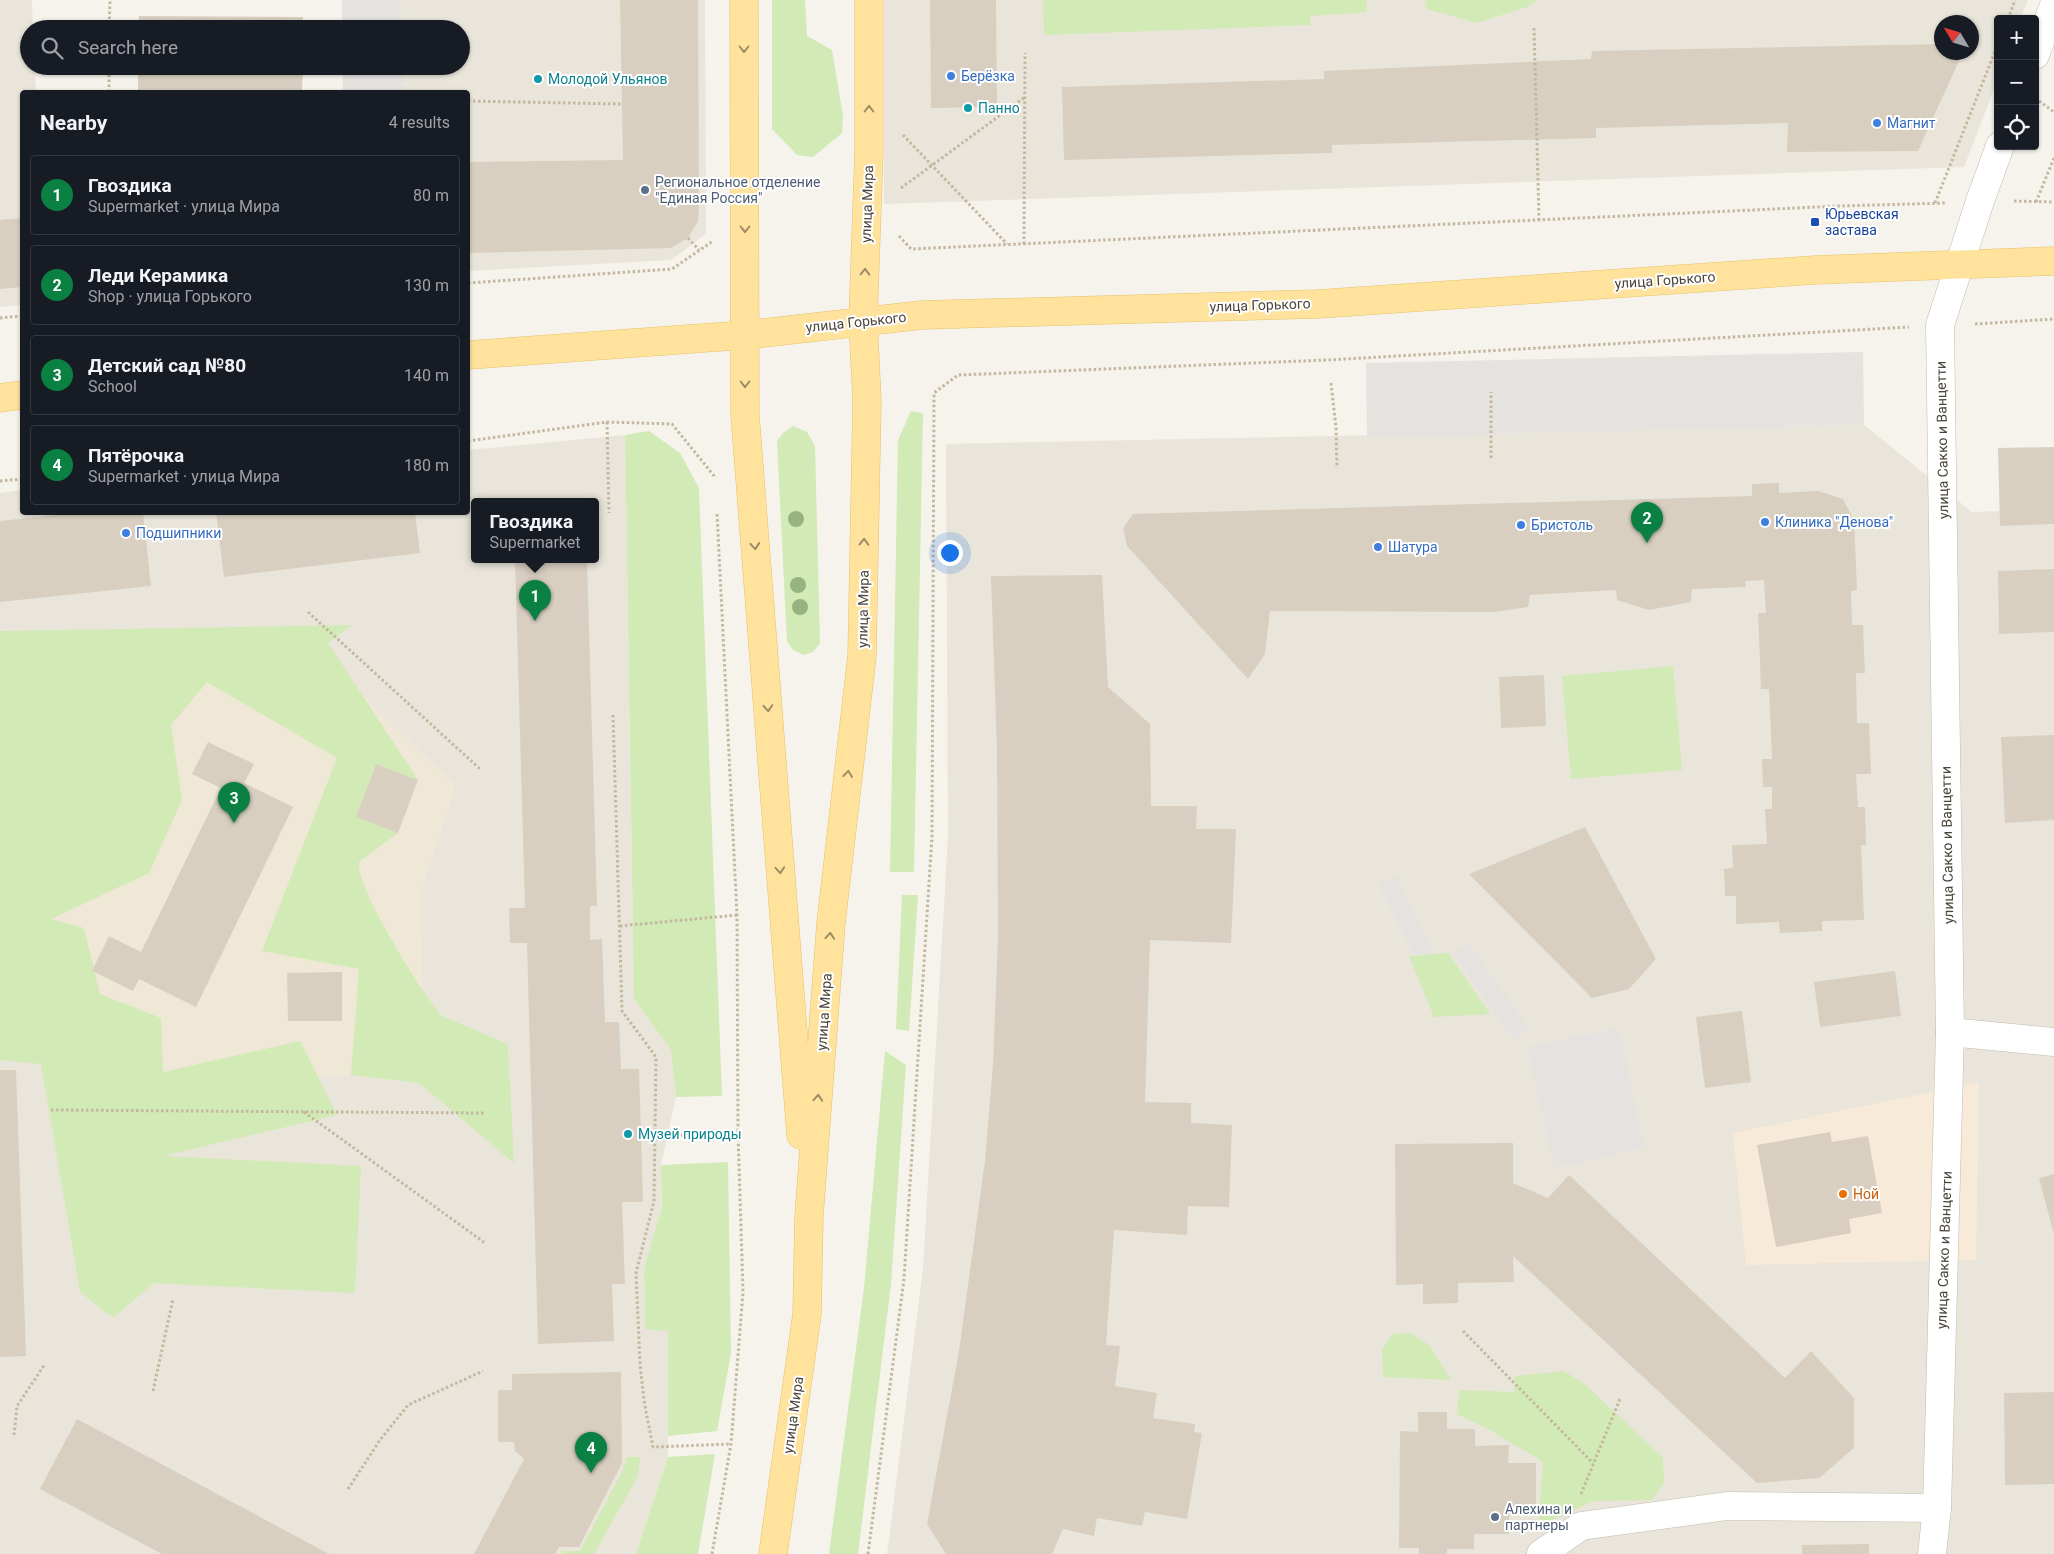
<!DOCTYPE html>
<meta charset="utf-8">
<style>
body{margin:0;font-family:Roboto,sans-serif;background:#20242c;color:#f1f3f6}
.controls{position:absolute;right:15px;top:15px;display:grid;overflow:hidden;border-radius:5px;box-shadow:0 1px 4px #0004}
.controls button{width:45px;height:45px;display:grid;place-items:center;padding:0;border:0;border-bottom:1px solid #363941;background:#171b24;color:#f1f3f6;font:25px sans-serif}
.compass{position:absolute;left:1934px;top:15px;width:45px;height:45px;border-radius:50%;background:#171b24;box-shadow:0 1px 4px #0004;rotate:308deg}
.you{position:absolute;left:949px;top:552px;width:18px;height:18px;margin:-12px;border:4px solid #fff;border-radius:50%;background:#1a73e8;box-shadow:0 0 0 8px #1a73e833}
.badge{display:grid;place-items:center;width:32px;height:32px;border-radius:50%;background:#0b8043;color:#fff;font-size:16px;font-weight:700}
.pin{position:absolute;translate:-50% -41px;filter:drop-shadow(0 1px 2px #0008)}
.pin::after{content:'';position:absolute;top:26px;width:18px;height:15px;background:inherit;clip-path:polygon(0 0,100% 0,50% 100%)}
.popup{position:absolute;left:471px;top:498px;width:128px;height:65px;box-sizing:border-box;display:grid;place-content:center;border-radius:5px;background:#171b24;filter:drop-shadow(0 1px 4px #0005);font-size:16px;white-space:nowrap;color:#9ea1a6}
.popup b{font-size:19px;color:#f1f3f6}
.popup::after{content:'';position:absolute;left:50%;top:100%;margin-left:-10px;border:10px solid transparent;border-top-color:#171b24}
.list{margin:0;padding:0;list-style:none}
h2{display:flex;justify-content:space-between;align-items:center;height:65px;margin:0;padding:0 20px;font-size:21px}
h2 small{font-size:16px;font-weight:400;color:#9ea1a6}
.list li{display:grid;grid-template-columns:32px 1fr auto;gap:15px;align-items:center;box-sizing:border-box;height:80px;margin:0 10px 10px;padding:0 10px;border:1px solid #363941;border-radius:5px}
.list b{display:block;font-size:19px;white-space:nowrap}
.list p{margin:0;font-size:16px;white-space:nowrap;color:#9ea1a6}
.list em{font-size:16px;font-style:normal;color:#9ea1a6}
.icon{flex:none;width:28px;height:28px;fill:none;stroke:currentColor;stroke-width:2;stroke-linecap:round;stroke-linejoin:round}
.map{position:relative;flex:none;width:2054px;height:1554px;overflow:hidden}
.search{position:absolute;background:#171b24;box-shadow:0 1px 4px #0004;left:20px;top:20px;width:450px;height:55px;display:flex;align-items:center;gap:12px;box-sizing:border-box;padding:0 18px;border-radius:28px;color:#9ea1a6;font-size:19px}
.panel{position:absolute;background:#171b24;box-shadow:0 1px 4px #0004;left:20px;top:90px;width:450px;height:425px;border-radius:5px}
.map>svg:first-child{display:block}
.residential{fill:#eae5da;fill-rule:evenodd}
.commercial{fill:#f7ead8}
.education{fill:#efe8d6}
.green{fill:#d2eab5}
.parking{fill:#e5e3e0}
.building{fill:#d8cfc1}
.lines{fill:none;stroke-linecap:round;stroke-linejoin:round}
.minor-casing{stroke:#c2bbae;stroke-width:29}
.major-casing{stroke:#e6c16a;stroke-width:29}
.path{stroke:#c4b79f;stroke-width:3;stroke-dasharray:2.5 2.5;stroke-linecap:butt}
.minor{stroke:#fff;stroke-width:28}
.major{stroke:#ffe39c;stroke-width:28}
.tree{fill:#97b381}
.oneway{stroke:#9c8c66}
.shop-dot{fill:#3f7fe0;stroke:#fff;stroke-width:2}
.culture-dot{fill:#0f9aa8;stroke:#fff;stroke-width:2}
.service-dot{fill:#5c6f8a;stroke:#fff;stroke-width:2}
.transit-dot{fill:#1a4fb4;stroke:#fff;stroke-width:2}
.food-dot{fill:#e8710a;stroke:#fff;stroke-width:2}
.labels{text-anchor:middle;stroke-width:4;stroke-linejoin:round;paint-order:stroke}
.shop-label{font-size:14px;fill:#366cbe;stroke:#fff;text-anchor:start}
.culture-label{font-size:14px;fill:#0d838f;stroke:#fff;text-anchor:start}
.service-label{font-size:14px;fill:#4e5e75;stroke:#fff;text-anchor:start}
.street-label{font-size:14px;fill:#4b4439;stroke:#fff}
.transit-label{font-size:14px;fill:#164399;stroke:#fff;text-anchor:start}
.food-label{font-size:14px;fill:#c56008;stroke:#fff;text-anchor:start}
</style>
<div class="map">
<svg width="2054" height="1554" viewBox="0 0 2054 1554">
<rect width="100%" height="100%" fill="#f6f3ec"/>
<g class="residential">
<path d="M 0,0 L 32,0 L 33,29 L 29,29 L 29,66 L 35,66 L 36,92 L 22,92 L 22,305 L 0,307 Z"/>
<path d="M 401,0 L 705,0 L 706,234 L 671,260 L 468,271 L 468,92 L 405,92 L 404,66 L 461,66 L 461,29 L 402,29 Z"/>
<path d="M 884,0 L 2028,0 L 2020,19 L 1998,19 L 1998,79 L 1964,167 L 884,204 ZM 1942,22 L 1972,22 L 1972,52 L 1942,52 Z"/>
<path d="M 1864,425 L 1972,512 L 2054,509 L 2054,1554 L 887,1554 L 923,1268 L 948,836 L 946,444 Z"/>
<path d="M 625,435 L 634,999 L 671,1050 L 676,1097 L 661,1165 L 662,1206 L 644,1269 L 645,1329 L 668,1330 L 668,1457 L 636,1554 L 0,1554 L 0,895 L 425,1074 L 419,896 L 455,785 L 0,860 L 0,493 L 22,490 L 22,512 L 468,512 L 468,450 ZM 475,502 L 595,502 L 595,560 L 475,560 Z"/>
</g>
<path class="commercial" d="M 1979,1082 L 1976,1260 L 1746,1265 L 1733,1133 Z"/>
<path class="education" d="M 296,630 L 455,785 L 419,896 L 425,1074 L 73,1080 L 0,860 L 145,641 Z"/>
<g class="green">
<path d="M 772,0 L 805,0 L 807,36 L 832,50 L 843,116 L 842,133 L 813,157 L 797,155 L 772,129 Z"/>
<path d="M 1043,0 L 1366,0 L 1367,12 L 1310,16 L 1310,25 L 1044,35 Z"/>
<path d="M 1425,0 L 1538,0 L 1527,7 L 1477,23 L 1427,9 Z"/>
<path d="M 911,411 L 923,413 L 914,872 L 890,872 L 898,440 Z"/>
<path d="M 793,426 L 807,432 L 815,446 L 820,643 L 813,652 L 804,655 L 793,650 L 787,641 L 777,441 L 783,433 Z"/>
<path d="M 649,431 L 680,453 L 699,488 L 722,1096 L 676,1097 L 671,1050 L 634,999 L 625,435 Z"/>
<path d="M 352,625 L 328,643 L 418,780 L 376,764 L 356,817 L 398,833 L 359,862 C 356,889 423,994 442,1016 L 508,1044 L 514,1163 L 419,1083 L 351,1075 L 359,969 L 262,951 L 337,758 L 207,682 L 171,725 L 182,800 L 149,873 L 51,919 L 84,928 L 100,994 L 161,1018 L 163,1072 L 300,1041 L 337,1115 L 163,1156 L 361,1166 L 355,1293 L 154,1283 L 114,1317 L 109,1315 L 80,1292 L 41,1064 L 0,1060 L 0,631 Z"/>
<path d="M 1673,666 L 1682,770 L 1571,779 L 1562,676 Z"/>
<path d="M 902,895 L 918,895 L 909,1031 L 896,1029 Z"/>
<path d="M 1448,953 L 1490,1014 L 1434,1017 L 1409,956 Z"/>
<path d="M 885,1051 L 906,1065 L 891,1284 L 858,1554 L 829,1554 L 864,1288 Z"/>
<path d="M 728,1162 L 731,1353 L 717,1431 L 668,1436 L 668,1331 L 645,1329 L 644,1269 L 662,1206 L 661,1165 Z"/>
<path d="M 1410,1333 L 1429,1345 L 1451,1380 L 1383,1377 L 1382,1350 L 1392,1334 Z"/>
<path d="M 1564,1371 L 1586,1385 L 1663,1458 L 1664,1483 L 1652,1500 L 1594,1501 L 1538,1526 L 1543,1462 L 1488,1429 L 1457,1414 L 1459,1390 L 1514,1392 L 1515,1376 Z"/>
<path d="M 715,1454 L 698,1554 L 636,1554 L 668,1457 Z"/>
<path d="M 627,1457 L 640,1457 L 638,1476 L 594,1554 L 561,1554 L 563,1551 L 580,1551 L 622,1472 Z"/>
</g>
<g class="parking">
<path d="M 342,0 L 401,0 L 402,29 L 342,29 Z"/>
<path d="M 342,66 L 404,66 L 405,92 L 343,92 Z"/>
<path d="M 1863,352 L 1864,425 L 1367,437 L 1366,363 Z"/>
<path d="M 1396,875 L 1435,953 L 1413,954 L 1378,884 Z"/>
<path d="M 1469,942 L 1529,1029 L 1513,1040 L 1453,953 Z"/>
<path d="M 1619,1028 L 1644,1148 L 1554,1168 L 1527,1047 Z"/>
</g>
<g class="building">
<path d="M 620,0 L 698,0 L 699,203 L 698,221 L 688,238 L 671,248 L 468,253 L 468,162 L 623,160 Z"/>
<path d="M 930,0 L 996,0 L 997,107 L 931,108 Z"/>
<path d="M 139,16 L 303,17 L 303,29 L 138,29 Z"/>
<path d="M 1942,44 L 1942,52 L 1963,52 L 1918,151 L 1787,152 L 1788,123 L 1596,128 L 1596,138 L 1332,145 L 1332,153 L 1064,160 L 1062,87 L 1324,79 L 1324,71 L 1591,59 L 1592,51 Z"/>
<path d="M 138,66 L 303,66 L 302,92 L 138,92 Z"/>
<path d="M 22,218 L 22,287 L 0,289 L 0,220 Z"/>
<path d="M 2054,447 L 2054,524 L 2000,526 L 1998,448 Z"/>
<path d="M 1779,483 L 1779,493 L 1818,491 L 1843,499 L 1854,520 L 1857,590 L 1851,591 L 1852,625 L 1863,625 L 1865,673 L 1856,673 L 1857,723 L 1869,723 L 1871,774 L 1856,774 L 1858,807 L 1865,807 L 1866,845 L 1861,845 L 1864,920 L 1822,921 L 1822,931 L 1780,933 L 1779,922 L 1736,924 L 1736,896 L 1725,896 L 1724,869 L 1733,868 L 1732,845 L 1767,844 L 1765,809 L 1772,809 L 1772,787 L 1763,787 L 1762,759 L 1772,759 L 1769,689 L 1761,689 L 1758,613 L 1766,613 L 1764,580 L 1745,581 L 1746,587 L 1692,589 L 1691,602 L 1649,610 L 1617,600 L 1616,590 L 1530,595 L 1528,607 L 1495,612 L 1270,611 L 1265,654 L 1248,679 L 1127,546 L 1123,528 L 1133,514 L 1752,496 L 1752,484 Z"/>
<path d="M 84,512 L 143,512 L 151,586 L 0,602 L 0,521 Z"/>
<path d="M 216,512 L 415,512 L 420,553 L 224,577 Z"/>
<path d="M 515,560 L 587,560 L 597,906 L 590,906 L 590,940 L 602,939 L 605,1022 L 619,1022 L 621,1069 L 639,1069 L 641,1134 L 643,1202 L 622,1202 L 625,1284 L 612,1284 L 614,1341 L 538,1344 L 527,943 L 510,943 L 509,908 L 525,908 Z"/>
<path d="M 2054,569 L 2054,632 L 1999,634 L 1998,571 Z"/>
<path d="M 1102,575 L 1108,687 L 1150,724 L 1151,806 L 1197,806 L 1196,829 L 1236,829 L 1231,943 L 1150,940 L 1145,1102 L 1191,1103 L 1191,1123 L 1232,1125 L 1229,1207 L 1188,1206 L 1187,1235 L 1114,1230 L 1106,1345 L 1120,1346 L 1115,1386 L 1157,1393 L 1153,1418 L 1195,1424 L 1194,1432 L 1202,1433 L 1187,1519 L 1145,1512 L 1142,1526 L 1097,1518 L 1094,1536 L 1063,1529 L 1052,1554 L 946,1554 L 927,1524 L 959,1351 L 985,1161 L 993,1065 L 998,936 L 997,751 L 991,576 Z"/>
<path d="M 1544,675 L 1546,726 L 1501,728 L 1499,677 Z"/>
<path d="M 2054,735 L 2054,820 L 2005,823 L 2001,737 Z"/>
<path d="M 208,742 L 254,764 L 244,783 L 293,807 L 196,1007 L 139,979 L 133,991 L 92,971 L 109,936 L 141,952 L 221,788 L 192,774 Z"/>
<path d="M 376,764 L 418,780 L 398,833 L 356,817 Z"/>
<path d="M 1585,827 L 1656,959 L 1629,989 L 1592,998 L 1469,874 Z"/>
<path d="M 1895,971 L 1901,1016 L 1820,1027 L 1814,982 Z"/>
<path d="M 342,972 L 342,1021 L 288,1021 L 287,973 Z"/>
<path d="M 1742,1011 L 1751,1082 L 1705,1088 L 1696,1017 Z"/>
<path d="M 0,1070 L 16,1070 L 26,1356 L 0,1357 Z"/>
<path d="M 1830,1132 L 1832,1142 L 1868,1136 L 1882,1213 L 1849,1219 L 1851,1233 L 1776,1247 L 1757,1145 Z"/>
<path d="M 1513,1143 L 1513,1183 L 1548,1198 L 1569,1175 L 1785,1378 L 1811,1351 L 1854,1398 L 1854,1448 L 1819,1478 L 1757,1483 L 1513,1256 L 1514,1282 L 1458,1283 L 1458,1303 L 1423,1304 L 1423,1284 L 1396,1285 L 1395,1144 Z"/>
<path d="M 2054,1174 L 2054,1231 L 2053,1231 L 2039,1178 Z"/>
<path d="M 621,1372 L 622,1463 L 579,1547 L 559,1547 L 555,1554 L 474,1554 L 524,1459 L 515,1451 L 514,1442 L 498,1442 L 498,1390 L 512,1390 L 512,1374 Z"/>
<path d="M 2054,1392 L 2054,1484 L 2005,1485 L 2004,1393 Z"/>
<path d="M 1418,1412 L 1447,1412 L 1447,1429 L 1475,1429 L 1475,1446 L 1509,1445 L 1508,1463 L 1536,1463 L 1536,1515 L 1509,1515 L 1509,1534 L 1474,1534 L 1474,1549 L 1447,1549 L 1447,1554 L 1419,1554 L 1419,1548 L 1399,1548 L 1400,1431 L 1418,1432 Z"/>
<path d="M 77,1419 L 139,1452 L 329,1554 L 162,1554 L 40,1489 Z"/>
<path d="M 1869,1544 L 1869,1554 L 1802,1554 L 1802,1545 Z"/>
</g>
<g class="lines">
<g class="minor-casing">
<g id="minor">
<path d="M 2035,55 L 2054,5"/>
<path d="M 1950,1032 L 2054,1042"/>
<path d="M 1541,1554 L 1581,1526 L 1727,1506 L 1937,1508"/>
<path d="M 1932,1554 L 1937,1508 L 1950,1032 L 1940,325 L 1980,201 L 2000,146"/>
</g>
</g>
<g class="major-casing">
<g id="major">
<path d="M 744,0 L 745,415 L 801,1135"/>
<path d="M 468,355 L 745,335 L 922,315 L 1318,304 L 1815,270 L 2054,261"/>
<path d="M 0,398 L 22,395"/>
<path d="M 773,1554 L 807,1314 L 809,1216 L 831,923 L 862,656 L 867,401 L 863,321 L 869,150 L 869,0"/>
</g>
</g>
<g class="path">
<path d="M 2008,19 L 2015,0"/>
<path d="M 1534,28 L 1539,220"/>
<path d="M 109,29 L 110,1"/>
<path d="M 109,92 L 109,66"/>
<path d="M 2035,98 L 2054,112"/>
<path d="M 468,101 L 622,104"/>
<path d="M 903,135 L 1007,244"/>
<path d="M 901,188 L 1025,97"/>
<path d="M 2014,201 L 2054,202"/>
<path d="M 2036,202 L 2054,158"/>
<path d="M 1935,203 L 1998,44"/>
<path d="M 899,236 L 911,249 L 1839,206 L 1946,203"/>
<path d="M 688,238 L 699,250"/>
<path d="M 1024,244 L 1025,53"/>
<path d="M 468,283 L 672,269 L 713,241"/>
<path d="M 0,318 L 22,316"/>
<path d="M 1975,324 L 2054,319"/>
<path d="M 1331,383 L 1336,428 L 1337,468"/>
<path d="M 607,422 L 609,513"/>
<path d="M 468,441 L 607,422 L 672,424 L 715,477"/>
<path d="M 1491,458 L 1491,392"/>
<path d="M 0,481 L 22,479"/>
<path d="M 308,612 L 480,769"/>
<path d="M 613,715 L 622,1011 L 656,1057 L 654,1201 L 636,1273 L 640,1363 L 644,1401 L 653,1447 L 731,1444"/>
<path d="M 620,926 L 737,915"/>
<path d="M 51,1110 L 484,1113"/>
<path d="M 304,1112 L 485,1243"/>
<path d="M 656,1136 L 738,1133"/>
<path d="M 1463,1331 L 1593,1463"/>
<path d="M 153,1391 L 173,1299"/>
<path d="M 14,1435 L 17,1406 L 45,1364"/>
<path d="M 348,1489 L 380,1440 L 408,1405 L 483,1371"/>
<path d="M 1581,1494 L 1620,1399"/>
<path d="M 712,1554 L 731,1444 L 743,1292 L 738,1133 L 737,915 L 717,513"/>
<path d="M 868,1554 L 904,1279 L 932,836 L 934,393 L 958,375 L 1327,360 L 1909,327"/>
</g>
<use href="#minor" class="minor"/>
<use href="#major" class="major"/>
</g>
<g class="tree">
<circle cx="796" cy="519" r="8"/>
<circle cx="798" cy="585" r="8"/>
<circle cx="800" cy="607" r="8"/>
</g>
<defs><path id="oneway-chevron" d="M-2-3.5L2.5 0L-2 3.5" fill="none" stroke-width="1.6" stroke-linecap="round" stroke-linejoin="round" transform="scale(1.25)"/></defs>
<g class="oneway">
<use href="#oneway-chevron" transform="translate(744 49) rotate(90)"/>
<use href="#oneway-chevron" transform="translate(869 109) rotate(-90)"/>
<use href="#oneway-chevron" transform="translate(745 229) rotate(90)"/>
<use href="#oneway-chevron" transform="translate(865 272) rotate(-88)"/>
<use href="#oneway-chevron" transform="translate(745 384) rotate(90)"/>
<use href="#oneway-chevron" transform="translate(864 542) rotate(-89)"/>
<use href="#oneway-chevron" transform="translate(755 546) rotate(85)"/>
<use href="#oneway-chevron" transform="translate(768 708) rotate(86)"/>
<use href="#oneway-chevron" transform="translate(848 774) rotate(-83)"/>
<use href="#oneway-chevron" transform="translate(780 870) rotate(86)"/>
<use href="#oneway-chevron" transform="translate(830 936) rotate(-86)"/>
<use href="#oneway-chevron" transform="translate(818 1098) rotate(-86)"/>
</g>
<g class="shop-dot">
<circle cx="951" cy="76" r="5"/>
<circle cx="1877" cy="123" r="5"/>
<circle cx="1765" cy="522" r="5"/>
<circle cx="1521" cy="525" r="5"/>
<circle cx="126" cy="533" r="5"/>
<circle cx="1378" cy="547" r="5"/>
</g>
<g class="culture-dot">
<circle cx="538" cy="79" r="5"/>
<circle cx="968" cy="108" r="5"/>
<circle cx="628" cy="1134" r="5"/>
</g>
<g class="service-dot">
<circle cx="645" cy="190" r="5"/>
<circle cx="1495" cy="1517" r="5"/>
</g>
<rect class="transit-dot" x="1810" y="217" width="10" height="10" rx="2.5"/>
<circle class="food-dot" cx="1843" cy="1194" r="5"/>
<g class="labels">
<g class="shop-label">
<text x="961" y="81">Берёзка</text>
<text x="1887" y="128">Магнит</text>
<text x="1775" y="527">Клиника "Денова"</text>
<text x="1531" y="530">Бристоль</text>
<text x="136" y="538">Подшипники</text>
<text x="1388" y="552">Шатура</text>
</g>
<g class="culture-label">
<text x="548" y="84">Молодой Ульянов</text>
<text x="978" y="113">Панно</text>
<text x="638" y="1139">Музей природы</text>
</g>
<g class="service-label">
<text x="655" y="187">Региональное отделение<tspan x="655" dy="16">"Единая Россия"</tspan></text>
<text x="1505" y="1514">Алехина и<tspan x="1505" dy="16">партнеры</tspan></text>
</g>
<g class="street-label">
<text transform="translate(867 204) rotate(-88)" y="5">улица Мира</text>
<text transform="translate(1665 280) rotate(-4)" y="5">улица Горького</text>
<text transform="translate(1260 305) rotate(-2)" y="5">улица Горького</text>
<text transform="translate(856 322) rotate(-6)" y="5">улица Горького</text>
<text transform="translate(1942 440) rotate(-91)" y="5">улица Сакко и Ванцетти</text>
<text transform="translate(863 609) rotate(-89)" y="5">улица Мира</text>
<text transform="translate(1947 845) rotate(-91)" y="5">улица Сакко и Ванцетти</text>
<text transform="translate(824 1012) rotate(-86)" y="5">улица Мира</text>
<text transform="translate(1944 1250) rotate(-88)" y="5">улица Сакко и Ванцетти</text>
<text transform="translate(793 1415) rotate(-82)" y="5">улица Мира</text>
</g>
<g class="transit-label">
<text x="1825" y="219">Юрьевская<tspan x="1825" dy="16">застава</tspan></text>
</g>
<g class="food-label">
<text x="1853" y="1199">Ной</text>
</g>
</g>
</svg>
<div class="controls">
<button>+</button>
<button>−</button>
<button><svg class="icon" aria-label="locate" viewBox="0 0 24 24"><circle cx="12" cy="12" r="6"/><path d="M12 2v4M12 18v4M2 12h4M18 12h4"/></svg></button>
</div>
<svg class="compass" viewBox="-18 -18 36 36"><path d="M0-13l5 13h-10z" fill="#e53935"/><path d="M0 13l5-13h-10z" fill="#9ea1a6"/></svg>
<div class="you"></div>
<div class="pin badge" style="left:535px;top:621px">1</div>
<div class="popup"><b>Гвоздика</b>Supermarket</div>
<div class="pin badge" style="left:1647px;top:543px">2</div>
<div class="pin badge" style="left:234px;top:823px">3</div>
<div class="pin badge" style="left:591px;top:1473px">4</div>
<div class="search"><svg class="icon" aria-label="search" viewBox="0 0 24 24"><circle cx="10" cy="10" r="6"/><path d="M15 15l6 6"/></svg>Search here</div>
<section class="panel">
<h2>Nearby<small>4 results</small></h2>
<ul class="list">
<li><span class="badge">1</span><div><b>Гвоздика</b><p>Supermarket · улица Мира</p></div><em>80 m</em></li>
<li><span class="badge">2</span><div><b>Леди Керамика</b><p>Shop · улица Горького</p></div><em>130 m</em></li>
<li><span class="badge">3</span><div><b>Детский сад №80</b><p>School</p></div><em>140 m</em></li>
<li><span class="badge">4</span><div><b>Пятёрочка</b><p>Supermarket · улица Мира</p></div><em>180 m</em></li>
</ul>
</section>
</div>
